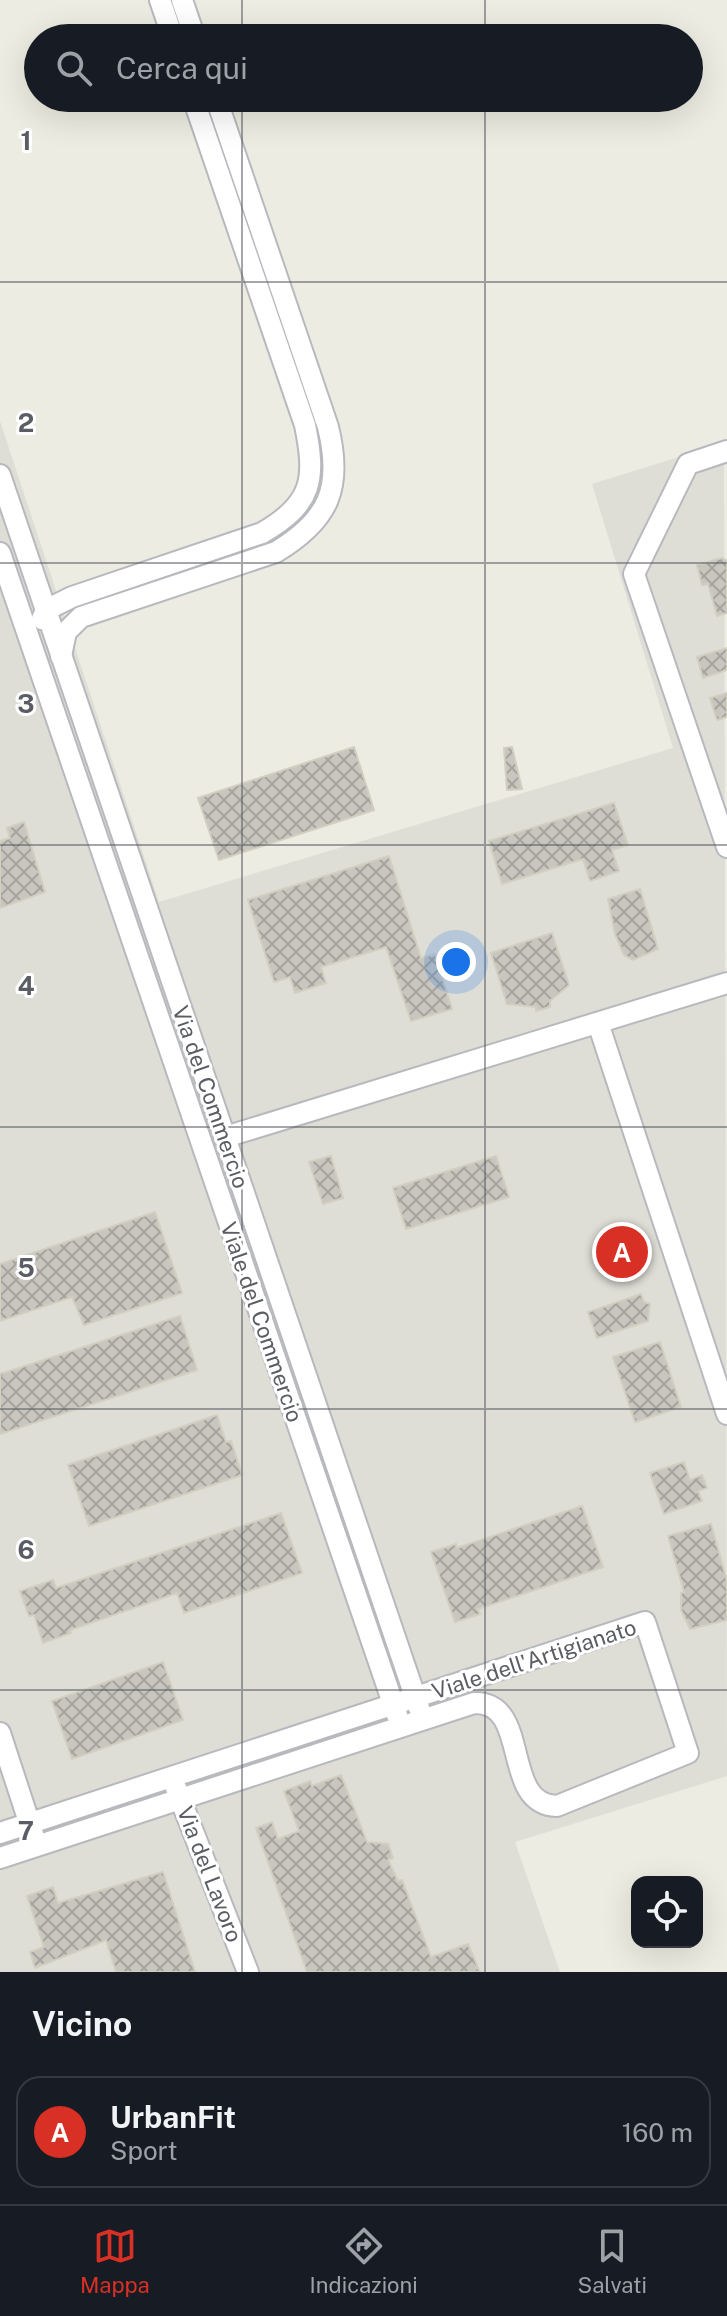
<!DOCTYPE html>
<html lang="it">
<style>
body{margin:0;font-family:"Public Sans",sans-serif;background:#20242c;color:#f1f3f6}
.controls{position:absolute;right:24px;bottom:24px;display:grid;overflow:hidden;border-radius:16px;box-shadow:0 8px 32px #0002}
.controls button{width:72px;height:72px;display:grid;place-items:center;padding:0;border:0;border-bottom:2px solid #363941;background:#171b24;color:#f1f3f6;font:40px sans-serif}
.you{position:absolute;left:456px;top:962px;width:28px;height:28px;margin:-20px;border:6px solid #fff;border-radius:50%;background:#1a73e8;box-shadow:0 0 0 12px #1a73e833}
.badge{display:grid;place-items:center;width:52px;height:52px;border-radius:50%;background:#d93025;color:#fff;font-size:26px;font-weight:700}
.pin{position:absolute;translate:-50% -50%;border:4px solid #fff;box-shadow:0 2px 8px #0006}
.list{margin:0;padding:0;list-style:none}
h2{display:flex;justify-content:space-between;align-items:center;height:104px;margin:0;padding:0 32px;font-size:34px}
h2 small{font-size:26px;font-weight:400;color:#9ea1a6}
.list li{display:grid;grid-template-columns:52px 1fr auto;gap:24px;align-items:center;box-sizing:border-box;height:112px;margin:0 16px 16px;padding:0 16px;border:2px solid #363941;border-radius:24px}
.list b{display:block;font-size:30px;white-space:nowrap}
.list p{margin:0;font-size:26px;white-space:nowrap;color:#9ea1a6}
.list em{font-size:26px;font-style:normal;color:#9ea1a6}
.icon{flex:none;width:44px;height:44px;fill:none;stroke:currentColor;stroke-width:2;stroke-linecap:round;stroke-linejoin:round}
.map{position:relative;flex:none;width:727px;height:1972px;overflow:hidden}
.search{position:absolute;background:#171b24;box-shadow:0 8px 32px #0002;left:24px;right:24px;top:24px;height:88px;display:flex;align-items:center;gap:20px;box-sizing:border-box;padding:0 28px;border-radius:44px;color:#9ea1a6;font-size:30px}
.sheet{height:232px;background:#171b24}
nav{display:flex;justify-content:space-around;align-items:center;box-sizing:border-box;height:112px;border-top:2px solid #363941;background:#171b24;font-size:22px;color:#9ea1a6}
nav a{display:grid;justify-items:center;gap:4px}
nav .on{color:#d93025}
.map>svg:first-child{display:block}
.industrial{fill:#deddd6}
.building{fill:url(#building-cross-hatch);stroke:#d2cfc0;stroke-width:2}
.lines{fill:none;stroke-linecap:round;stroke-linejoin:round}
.minor-casing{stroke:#b7b9be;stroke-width:24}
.minor{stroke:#fff;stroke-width:20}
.grid{fill:none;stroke:#5a5d63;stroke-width:2;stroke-opacity:0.55}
.labels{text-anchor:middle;stroke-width:6;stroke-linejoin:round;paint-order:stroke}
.street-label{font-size:22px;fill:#5a5d63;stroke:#fff}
.grid-label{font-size:26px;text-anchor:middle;font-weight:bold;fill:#5a5d63;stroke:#fff;stroke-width:6;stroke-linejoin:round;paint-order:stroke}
</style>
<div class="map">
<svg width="727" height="1972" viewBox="0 0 727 1972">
<defs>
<pattern id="building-cross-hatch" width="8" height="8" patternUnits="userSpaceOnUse" patternTransform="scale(2)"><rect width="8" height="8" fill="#c8c6bf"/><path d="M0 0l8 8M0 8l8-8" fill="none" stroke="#a5a49f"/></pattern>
</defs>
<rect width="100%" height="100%" fill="#edece2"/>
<path class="industrial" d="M 0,421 L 159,902 L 673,748 L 592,484 L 724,443 L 727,1776 L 515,1842 L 560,1972 L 0,1972 Z"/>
<g class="building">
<path d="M 722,558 L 727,561 L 727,613 L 717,616 L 708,584 L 702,585 L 697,565 Z"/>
<path d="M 727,648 L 727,670 L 703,678 L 697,657 Z"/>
<path d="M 727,693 L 727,717 L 717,720 L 710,698 Z"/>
<path d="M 354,747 L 374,810 L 219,860 L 198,798 Z"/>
<path d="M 512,747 L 522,789 L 507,790 L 504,748 Z"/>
<path d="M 614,803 L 628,845 L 612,850 L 619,871 L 590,881 L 583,859 L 502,884 L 489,841 Z"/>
<path d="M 24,822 L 45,892 L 0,908 L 0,841 L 10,838 L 7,828 Z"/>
<path d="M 389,856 L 421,958 L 435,954 L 452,1009 L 411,1021 L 386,947 L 321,967 L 326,983 L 295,993 L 290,977 L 274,982 L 248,900 Z"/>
<path d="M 640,889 L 658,949 L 633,960 L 624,955 L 615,934 L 608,899 Z"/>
<path d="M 552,933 L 569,985 L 550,1001 L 550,1007 L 536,1011 L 536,1007 L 507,1004 L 491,953 Z"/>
<path d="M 331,1156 L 343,1198 L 323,1204 L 309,1162 Z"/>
<path d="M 496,1156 L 509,1197 L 406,1229 L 393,1188 Z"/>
<path d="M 155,1212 L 182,1293 L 84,1325 L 72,1297 L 0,1321 L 0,1264 Z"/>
<path d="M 641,1294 L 644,1302 L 650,1304 L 648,1321 L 597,1338 L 588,1312 Z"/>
<path d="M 180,1316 L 197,1370 L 0,1434 L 0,1374 Z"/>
<path d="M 660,1342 L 681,1407 L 635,1422 L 613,1357 Z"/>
<path d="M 217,1415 L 226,1442 L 231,1441 L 242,1475 L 89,1526 L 68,1465 Z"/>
<path d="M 684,1462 L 690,1480 L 702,1475 L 707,1488 L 698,1491 L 702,1501 L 664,1514 L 650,1473 Z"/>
<path d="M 582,1506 L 603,1567 L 478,1609 L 480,1614 L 455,1622 L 431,1552 L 456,1544 L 457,1548 Z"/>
<path d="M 281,1513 L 302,1573 L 184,1613 L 177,1593 L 70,1630 L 71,1633 L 43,1643 L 34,1615 L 29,1616 L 20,1591 L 53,1580 L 56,1588 Z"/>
<path d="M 711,1524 L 727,1581 L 727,1620 L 690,1629 L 681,1610 L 681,1593 L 684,1592 L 668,1536 Z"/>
<path d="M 163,1662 L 183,1720 L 72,1759 L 52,1701 Z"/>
<path d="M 341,1775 L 367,1842 L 388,1844 L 393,1858 L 388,1860 L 398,1881 L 402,1880 L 431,1957 L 468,1944 L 480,1972 L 307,1972 L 256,1828 L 272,1822 L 278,1839 L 299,1831 L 284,1791 L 310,1781 L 312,1786 Z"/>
<path d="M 163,1872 L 195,1972 L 116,1972 L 106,1940 L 35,1968 L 30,1952 L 44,1947 L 27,1896 L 53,1887 L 58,1903 Z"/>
</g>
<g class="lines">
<g class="minor-casing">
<g id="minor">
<path d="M 160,0 L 173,38"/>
<path d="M 182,0 L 195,38"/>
<path d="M 727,451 L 688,464 L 634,574 L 727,847"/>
<path d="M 0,475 L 419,1708"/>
<path d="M 0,553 L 397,1715"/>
<path d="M 42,619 L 46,610 L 72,597 L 262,533 C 313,504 316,479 305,425 L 193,98"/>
<path d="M 61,656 L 66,632 L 81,617 L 276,552 C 329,520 343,488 328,427 L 216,98"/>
<path d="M 598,1023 L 727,1414"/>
<path d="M 225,1137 L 727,983"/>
<path d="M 0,1733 L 33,1834"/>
<path d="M 176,1788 L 248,1972"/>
<path d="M 0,1833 L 645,1622 L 688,1753 L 557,1806 C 500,1805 532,1701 474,1703 L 0,1858"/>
</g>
</g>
<use href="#minor" class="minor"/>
</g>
<path class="grid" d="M 242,0 L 242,38M 485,0 L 485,38M 242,98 L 242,1972M 485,98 L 485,1972M 0,282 L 727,282M 0,563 L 727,563M 0,845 L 727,845M 0,1127 L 727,1127M 0,1409 L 727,1409M 0,1690 L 727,1690"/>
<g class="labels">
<g class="street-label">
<text transform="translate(211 1097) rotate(71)" y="8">Via del Commercio</text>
<text transform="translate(262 1322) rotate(71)" y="8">Viale del Commercio</text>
<text transform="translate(534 1659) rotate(-18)" y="8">Viale dell'Artigianato</text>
<text transform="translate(210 1874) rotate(69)" y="8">Via del Lavoro</text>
</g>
</g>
<g class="grid-label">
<text x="26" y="150">1</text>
<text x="26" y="432">2</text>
<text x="26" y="713">3</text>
<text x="26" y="995">4</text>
<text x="26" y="1277">5</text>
<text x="26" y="1559">6</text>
<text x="26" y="1840">7</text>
</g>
</svg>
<div class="controls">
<button><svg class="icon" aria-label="locate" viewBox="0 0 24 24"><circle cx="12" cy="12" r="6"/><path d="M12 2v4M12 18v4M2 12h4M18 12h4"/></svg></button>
</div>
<div class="you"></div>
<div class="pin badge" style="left:622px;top:1252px">A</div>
<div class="search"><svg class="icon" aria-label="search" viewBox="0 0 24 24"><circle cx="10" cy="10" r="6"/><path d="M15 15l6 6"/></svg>Cerca qui</div>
</div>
<section class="sheet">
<h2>Vicino<small></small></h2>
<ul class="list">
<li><span class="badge">A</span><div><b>UrbanFit</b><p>Sport</p></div><em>160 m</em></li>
</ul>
</section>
<nav>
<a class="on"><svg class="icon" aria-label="map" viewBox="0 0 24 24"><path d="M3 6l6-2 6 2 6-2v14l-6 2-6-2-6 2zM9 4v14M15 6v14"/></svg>Mappa</a>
<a><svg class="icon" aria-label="directions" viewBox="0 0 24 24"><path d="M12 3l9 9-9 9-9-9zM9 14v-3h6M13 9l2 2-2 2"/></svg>Indicazioni</a>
<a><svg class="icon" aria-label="saved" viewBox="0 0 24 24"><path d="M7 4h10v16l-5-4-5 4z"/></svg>Salvati</a>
</nav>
